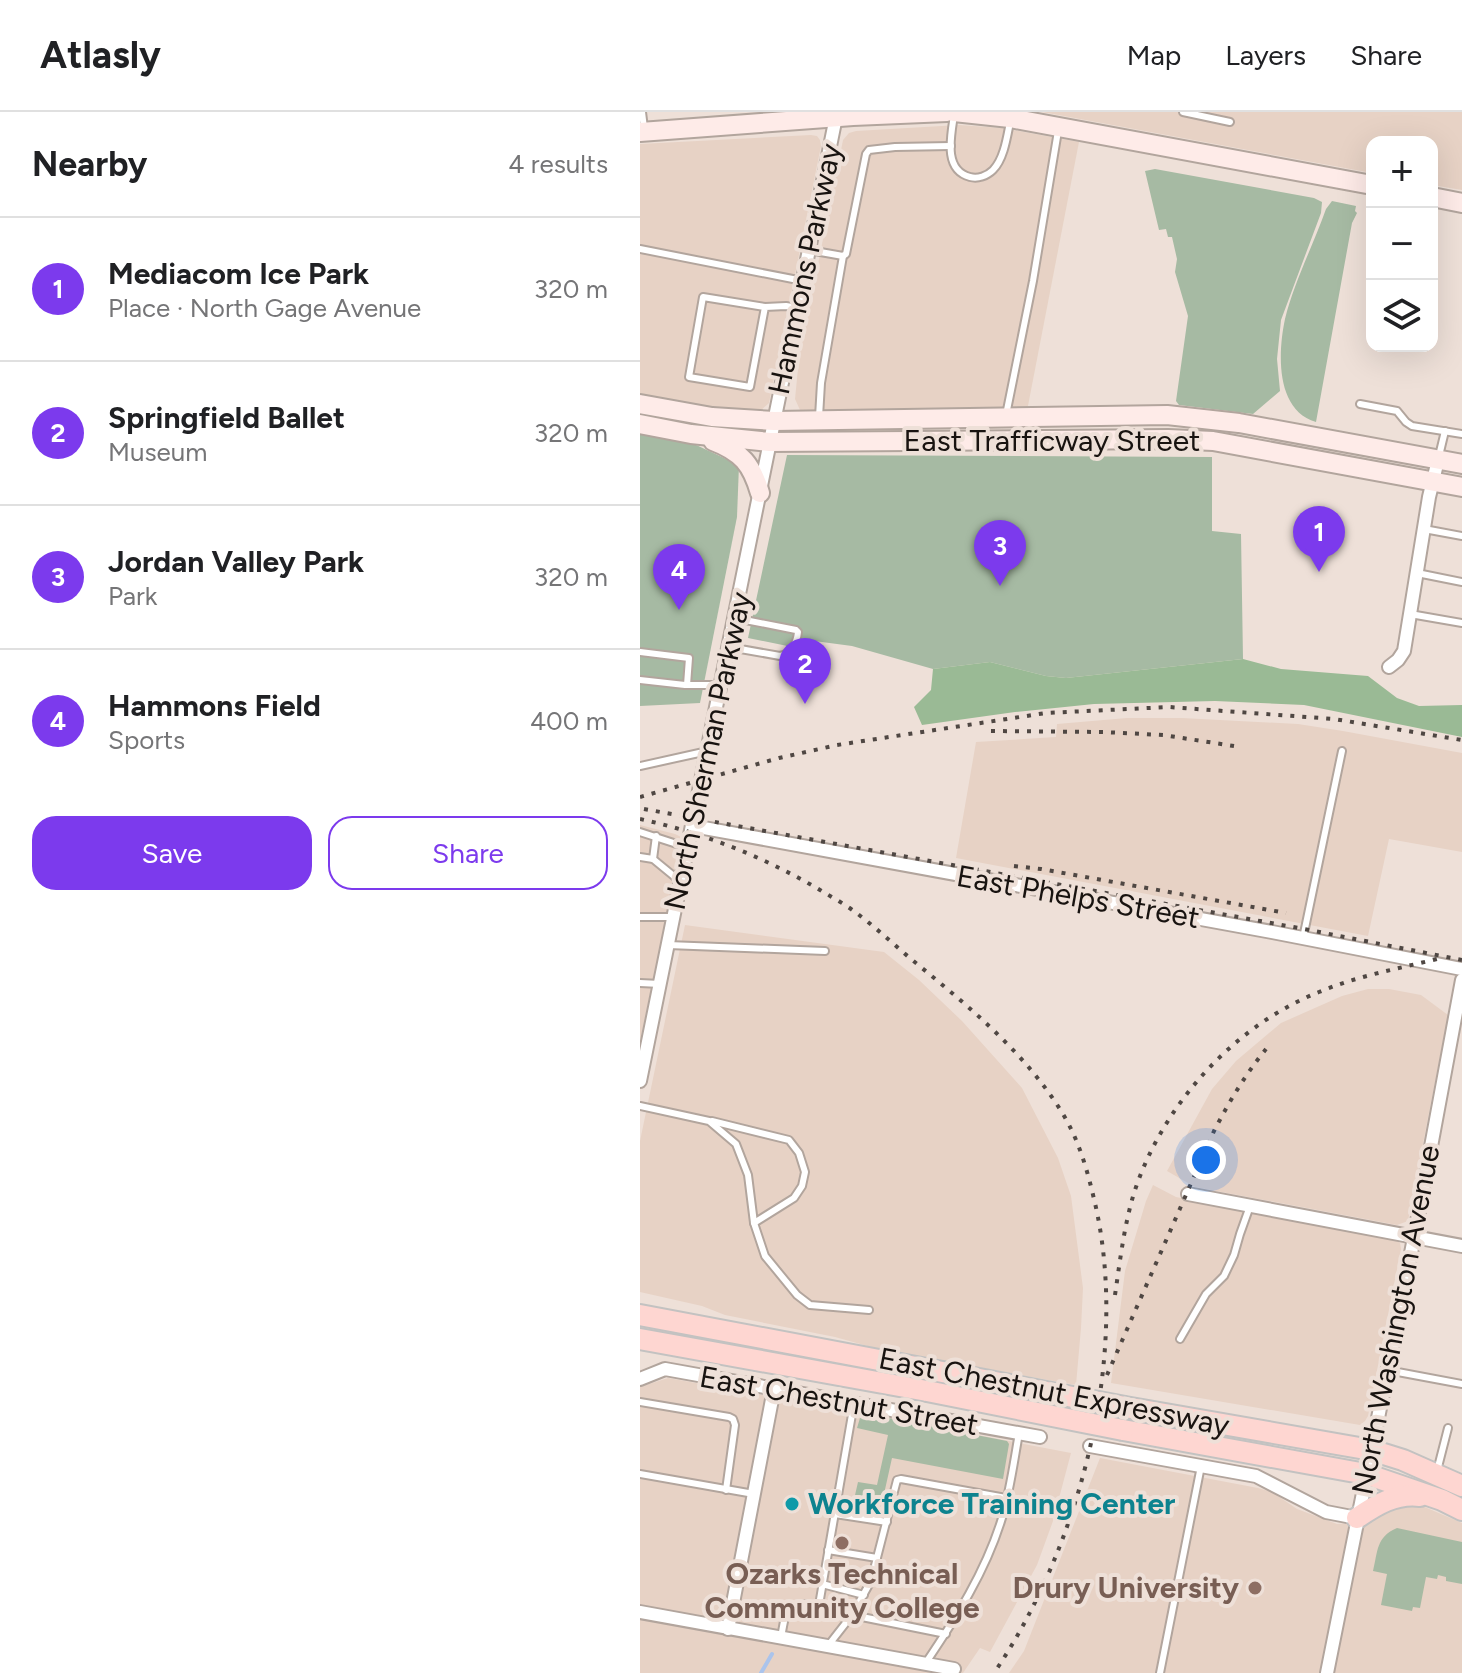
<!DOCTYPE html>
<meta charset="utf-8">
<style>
body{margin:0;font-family:Figtree,sans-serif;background:#f2f2f2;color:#202124}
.controls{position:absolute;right:24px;top:24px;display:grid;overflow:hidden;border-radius:16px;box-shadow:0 8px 32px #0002}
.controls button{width:72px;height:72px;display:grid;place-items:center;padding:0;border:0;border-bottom:2px solid #e0e0e0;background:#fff;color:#202124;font:40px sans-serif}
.you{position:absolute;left:566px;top:1048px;width:28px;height:28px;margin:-20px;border:6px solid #fff;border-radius:50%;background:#1a73e8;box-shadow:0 0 0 12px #1a73e833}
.badge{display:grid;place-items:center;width:52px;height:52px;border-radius:50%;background:#7c3aed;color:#fff;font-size:26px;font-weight:700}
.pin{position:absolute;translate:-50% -66px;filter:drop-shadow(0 2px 4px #0008)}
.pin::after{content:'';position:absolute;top:42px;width:28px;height:24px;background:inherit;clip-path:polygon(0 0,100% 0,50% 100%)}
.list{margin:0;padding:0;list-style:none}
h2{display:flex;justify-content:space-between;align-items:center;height:104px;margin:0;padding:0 32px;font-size:34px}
h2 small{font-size:26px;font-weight:400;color:#757577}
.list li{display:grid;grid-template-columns:52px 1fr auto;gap:24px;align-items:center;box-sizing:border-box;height:144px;padding:0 32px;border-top:2px solid #e0e0e0}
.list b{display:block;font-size:30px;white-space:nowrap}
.list p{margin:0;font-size:26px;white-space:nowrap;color:#757577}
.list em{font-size:26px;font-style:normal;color:#757577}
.actions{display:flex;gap:16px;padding:24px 32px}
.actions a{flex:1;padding:18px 0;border:2px solid #7c3aed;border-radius:24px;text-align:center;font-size:28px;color:#7c3aed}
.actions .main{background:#7c3aed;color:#fff}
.icon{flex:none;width:44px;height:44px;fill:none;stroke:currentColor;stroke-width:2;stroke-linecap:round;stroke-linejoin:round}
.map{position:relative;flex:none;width:822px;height:1561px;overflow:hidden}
header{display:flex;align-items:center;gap:48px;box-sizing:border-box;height:112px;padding:0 40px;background:#fff;border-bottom:2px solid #e0e0e0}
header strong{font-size:38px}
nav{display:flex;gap:44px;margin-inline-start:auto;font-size:28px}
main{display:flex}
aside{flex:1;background:#fff}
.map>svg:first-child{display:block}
.built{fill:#e7d2c5}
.green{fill:#a6baa3}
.forest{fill:#9aba95}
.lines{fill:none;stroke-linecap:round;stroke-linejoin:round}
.stream{stroke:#abc4ec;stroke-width:4}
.lane-casing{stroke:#b2a59d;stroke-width:10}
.street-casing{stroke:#b2a59d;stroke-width:16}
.secondary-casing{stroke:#b2a59d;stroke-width:22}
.primary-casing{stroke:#c3c2c1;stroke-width:24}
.lane{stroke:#fff;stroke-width:6}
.street{stroke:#fff;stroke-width:12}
.secondary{stroke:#feebe8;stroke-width:18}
.primary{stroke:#fed6d1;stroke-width:20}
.rail{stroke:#4f4743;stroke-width:4;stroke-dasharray:4 8;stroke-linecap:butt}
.primary-bridge-casing{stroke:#c3c2c1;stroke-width:24;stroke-linecap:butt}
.primary-bridge{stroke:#fed6d1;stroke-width:20}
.culture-dot{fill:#0f9aa8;stroke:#eee0d8;stroke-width:3}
.education-dot{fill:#8d6e63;stroke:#eee0d8;stroke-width:3}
.labels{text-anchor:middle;stroke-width:8;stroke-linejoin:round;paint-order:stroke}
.street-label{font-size:30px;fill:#181310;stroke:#eee0d8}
.culture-label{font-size:30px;font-weight:bold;fill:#0d838f;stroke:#eee0d8;text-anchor:start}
.education-label{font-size:30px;font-weight:bold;fill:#785e54;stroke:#eee0d8}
</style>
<header>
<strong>Atlasly</strong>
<nav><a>Map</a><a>Layers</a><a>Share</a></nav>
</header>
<main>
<aside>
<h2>Nearby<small>4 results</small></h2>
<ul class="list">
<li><span class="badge">1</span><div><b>Mediacom Ice Park</b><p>Place · North Gage Avenue</p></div><em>320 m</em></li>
<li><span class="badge">2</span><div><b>Springfield Ballet</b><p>Museum</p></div><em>320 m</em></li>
<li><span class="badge">3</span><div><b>Jordan Valley Park</b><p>Park</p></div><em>320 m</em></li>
<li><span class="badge">4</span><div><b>Hammons Field</b><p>Sports</p></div><em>400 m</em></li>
</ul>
<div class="actions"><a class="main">Save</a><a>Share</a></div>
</aside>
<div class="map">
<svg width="822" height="1561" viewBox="0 0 822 1561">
<rect width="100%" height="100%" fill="#eee0d8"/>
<g class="built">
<path d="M 402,0 L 822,0 L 822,78 L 792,73 L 792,30 L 732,30 L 732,61 Z"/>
<path d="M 319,13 L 362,16 L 439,30 L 387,299 L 165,301 L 160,298 L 155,287 L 159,246 L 203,28 L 209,21 L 216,19 Z"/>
<path d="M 171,23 L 177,24 L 180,28 L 181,34 L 129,291 L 119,300 L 111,302 L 0,286 L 0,32 Z"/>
<path d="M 487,606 L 542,606 L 658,612 L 703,619 L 822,641 L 822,740 L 749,727 L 728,824 L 316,746 L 336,630 L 416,625 L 417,612 Z"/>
<path d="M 0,713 L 35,722 L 43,726 L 0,929 Z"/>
<path d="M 45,813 L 244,840 L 279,868 L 322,909 L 382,976 L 418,1046 L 431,1084 L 443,1176 L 441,1216 L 436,1273 L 242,1238 L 195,1225 L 85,1203 L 62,1194 L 0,1180 L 0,1029 Z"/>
<path d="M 728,877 L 749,877 L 781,883 L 808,903 L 768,1109 L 757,1113 L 555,1075 L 527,1059 L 572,977 L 596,949 L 641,911 L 702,884 Z"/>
<path d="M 513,1073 L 536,1085 L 756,1128 L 760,1131 L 761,1137 L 728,1304 L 725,1309 L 720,1313 L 471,1271 L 485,1159 L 506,1089 Z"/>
<path d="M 28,1266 L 228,1302 L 431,1341 L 413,1409 L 397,1453 L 350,1540 L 340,1536 L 323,1561 L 0,1561 L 0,1275 Z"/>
<path d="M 460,1346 L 618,1376 L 632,1380 L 657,1397 L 697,1412 L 732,1410 L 736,1404 L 757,1392 L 780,1393 L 822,1411 L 822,1561 L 369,1561 L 384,1539 Z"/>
</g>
<g class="green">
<path d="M 515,57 L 674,86 L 682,90 L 681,101 L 641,208 L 637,247 L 640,279 L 613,302 L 539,293 L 536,289 L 548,204 L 535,160 L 537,147 L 532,125 L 528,125 L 526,117 L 519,118 L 505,59 Z"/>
<path d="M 692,89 L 716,94 L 715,99 L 717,101 L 712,111 L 676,310 C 635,298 638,240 645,207 C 654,170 673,134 686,97 Z"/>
<path d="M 0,322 L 54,332 L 99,353 L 97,405 L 60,591 L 0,594 Z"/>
<path d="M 147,343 L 572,345 L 572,419 L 601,422 L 603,547 L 426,566 L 406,564 L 350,550 L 293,557 L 212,534 L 167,528 L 162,537 L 108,526 Z"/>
<path d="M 228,1302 L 367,1329 L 369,1332 L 363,1367 L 252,1346 L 240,1400 L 222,1399 L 213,1392 L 218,1370 L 237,1373 L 248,1323 L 217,1316 L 220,1306 Z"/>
<path d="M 757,1416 L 822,1430 L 822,1472 L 806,1469 L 806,1465 L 798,1463 L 797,1467 L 786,1465 L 780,1496 L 773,1495 L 772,1499 L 741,1493 L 747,1462 L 733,1459 C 738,1439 736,1425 757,1416 Z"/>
</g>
<path class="forest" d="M 603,547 L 641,557 L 728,564 L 757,586 L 779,594 L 822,593 L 822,625 L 664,593 L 575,589 L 454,592 L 375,600 L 282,613 L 274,595 L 291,578 L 293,557 L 350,550 L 406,564 L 426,566 Z"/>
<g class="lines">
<path class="stream" d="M 121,1561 L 132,1542"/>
<g class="lane-casing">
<g id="lane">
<path d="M 2,0 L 4,16"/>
<path d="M 543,0 L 590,10"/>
<path d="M 314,3 C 311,24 303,58 330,65 C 338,67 347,64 353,58 C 364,47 367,25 370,10"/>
<path d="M 0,137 L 163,169"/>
<path d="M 169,138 L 203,144 L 206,142 L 226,42 L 229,38 L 255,35 L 311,34"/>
<path d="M 125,195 L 110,275 L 49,265 L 63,185 L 125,195 L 146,194 L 158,196"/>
<path d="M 720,292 L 757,299 L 766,310 L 772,314 L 822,322"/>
<path d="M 366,303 L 393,169 L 418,19"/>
<path d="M 179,305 L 181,271 L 203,144"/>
<path d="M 799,344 L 805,319"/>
<path d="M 784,417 L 822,424"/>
<path d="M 777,461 L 822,470"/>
<path d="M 770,502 L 822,511"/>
<path d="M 89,535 L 140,544 C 151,542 157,531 158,520 L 156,518 L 95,506"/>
<path d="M 0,540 L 49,546 L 47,573"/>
<path d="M 0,568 L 45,573 L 82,573"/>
<path d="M 0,654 L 68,639"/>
<path d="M 0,720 L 46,735"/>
<path d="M 0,745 L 13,747 L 41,770"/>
<path d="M 13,747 L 16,724"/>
<path d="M 0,805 L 34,805"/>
<path d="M 663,826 L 702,639"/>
<path d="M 28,833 L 185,839"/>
<path d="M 0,871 L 20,872"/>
<path d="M 0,994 L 69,1009 L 96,1032 L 108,1063 L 114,1111 L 125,1144 L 157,1183 L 170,1193 L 229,1198"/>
<path d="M 72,1009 L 149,1028 L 159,1041 L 165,1060 L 162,1074 L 154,1086 L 114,1111"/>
<path d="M 540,1227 L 566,1182 L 584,1164 L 594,1143 L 600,1122 L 610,1094"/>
<path d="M 747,1258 L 822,1272"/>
<path d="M 0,1290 L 89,1305 L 93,1307 L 95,1313 L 86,1378"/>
<path d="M 797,1359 L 808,1316"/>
<path d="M 0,1362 L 114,1382"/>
<path d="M 195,1402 L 247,1410"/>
<path d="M 188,1438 L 237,1446"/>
<path d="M 182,1472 L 224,1483"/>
<path d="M 179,1493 L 212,1503 L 306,1522"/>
<path d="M 141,1526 C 146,1496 146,1490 179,1493 L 214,1291"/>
<path d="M 187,1535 L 212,1503 L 231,1469 L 257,1368 L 261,1367 L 366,1386"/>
<path d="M 285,1552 C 316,1506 346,1459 362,1406 C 370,1379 374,1349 379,1321"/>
<path d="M 520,1561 L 561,1354"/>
</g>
</g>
<g class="street-casing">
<g id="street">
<path d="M 749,555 L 758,548 L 764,539 L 789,385 L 798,348"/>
<path d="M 53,714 L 632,820 L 822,857"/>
<path d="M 0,969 L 197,0"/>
<path d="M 548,1082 L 822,1134"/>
<path d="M 0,1267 L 25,1257 L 400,1325"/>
<path d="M 450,1334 L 616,1364 L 686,1400 L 717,1406"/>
<path d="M 0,1500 L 314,1557"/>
<path d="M 88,1517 L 134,1277"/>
<path d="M 687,1561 L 774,1126 L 822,868"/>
</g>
</g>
<g class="secondary-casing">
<g id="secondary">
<path d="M 314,0 L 370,6 L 732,73"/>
<path d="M 0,20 L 213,4 L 307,0"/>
<path d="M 792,85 L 822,91"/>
<path d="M 0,292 L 72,305 L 134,309 L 527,303 L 599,311 L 822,352"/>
<path d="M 0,312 L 51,322 L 130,330 L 528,327 L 573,329 L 822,375"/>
<path d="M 73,329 C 102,340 112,353 120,381"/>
</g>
</g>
<g class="primary-casing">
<g id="primary">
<path d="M 0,1203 L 292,1258"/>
<path d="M 0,1227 L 287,1279"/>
<path d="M 485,1295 L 731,1338 L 763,1348 L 822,1374"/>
<path d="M 483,1318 L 726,1362 L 802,1388 L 822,1398"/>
<path d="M 717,1406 C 736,1393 755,1381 780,1384"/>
</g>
</g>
<use href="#lane" class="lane"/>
<use href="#street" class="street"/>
<use href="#secondary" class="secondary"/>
<use href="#primary" class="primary"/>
<g class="rail">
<path d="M 351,619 L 463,620 L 523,623 L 594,634"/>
<path d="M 0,685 L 139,646 L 197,633 L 406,601 L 529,595 L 694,607 L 822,628"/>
<path d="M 4,697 L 664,817 L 822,848"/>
<path d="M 0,707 C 64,721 124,745 180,778 C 190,784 201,790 211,797 C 232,812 251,830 271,847 C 327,893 385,940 423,1002 C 439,1029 447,1057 454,1087 C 491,1240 441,1433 354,1561"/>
<path d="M 374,754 L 401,757 L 646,801"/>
<path d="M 475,1183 C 480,1149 484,1114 494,1081 C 522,994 593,914 679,880 C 717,864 757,857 797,847"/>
<path d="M 467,1263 L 574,1019 C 589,990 605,963 626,937"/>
</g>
<g class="primary-bridge-casing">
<g id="primary-bridge">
<path d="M 292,1258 L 485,1295"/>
<path d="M 287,1279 L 483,1318"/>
</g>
</g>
<use href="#primary-bridge" class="primary-bridge"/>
</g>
<circle class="culture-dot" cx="152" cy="1392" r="8"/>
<g class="education-dot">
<circle cx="202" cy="1431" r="8"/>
<circle cx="615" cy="1476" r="8"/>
</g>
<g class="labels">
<g class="street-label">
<text transform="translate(165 157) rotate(-78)" y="10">Hammons Parkway</text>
<text x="412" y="339">East Trafficway Street</text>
<text transform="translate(68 639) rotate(-78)" y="10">North Sherman Parkway</text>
<text transform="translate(438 785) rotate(10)" y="10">East Phelps Street</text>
<text transform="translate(756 1208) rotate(-79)" y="10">North Washington Avenue</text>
<text transform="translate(414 1280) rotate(11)" y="10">East Chestnut Expressway</text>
<text transform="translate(199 1289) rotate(10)" y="10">East Chestnut Street</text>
</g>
<g class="culture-label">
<text x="168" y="1402">Workforce Training Center</text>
</g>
<g class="education-label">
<text x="202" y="1472">Ozarks Technical<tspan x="202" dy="34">Community College</tspan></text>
<text x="599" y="1486" text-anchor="end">Drury University</text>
</g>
</g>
</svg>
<div class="controls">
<button>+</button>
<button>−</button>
<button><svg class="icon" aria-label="layers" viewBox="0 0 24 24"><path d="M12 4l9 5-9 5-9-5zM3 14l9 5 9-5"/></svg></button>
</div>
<div class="you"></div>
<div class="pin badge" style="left:679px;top:460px">1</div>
<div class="pin badge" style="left:165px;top:592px">2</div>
<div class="pin badge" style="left:360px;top:474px">3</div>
<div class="pin badge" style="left:39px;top:498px">4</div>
</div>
</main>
